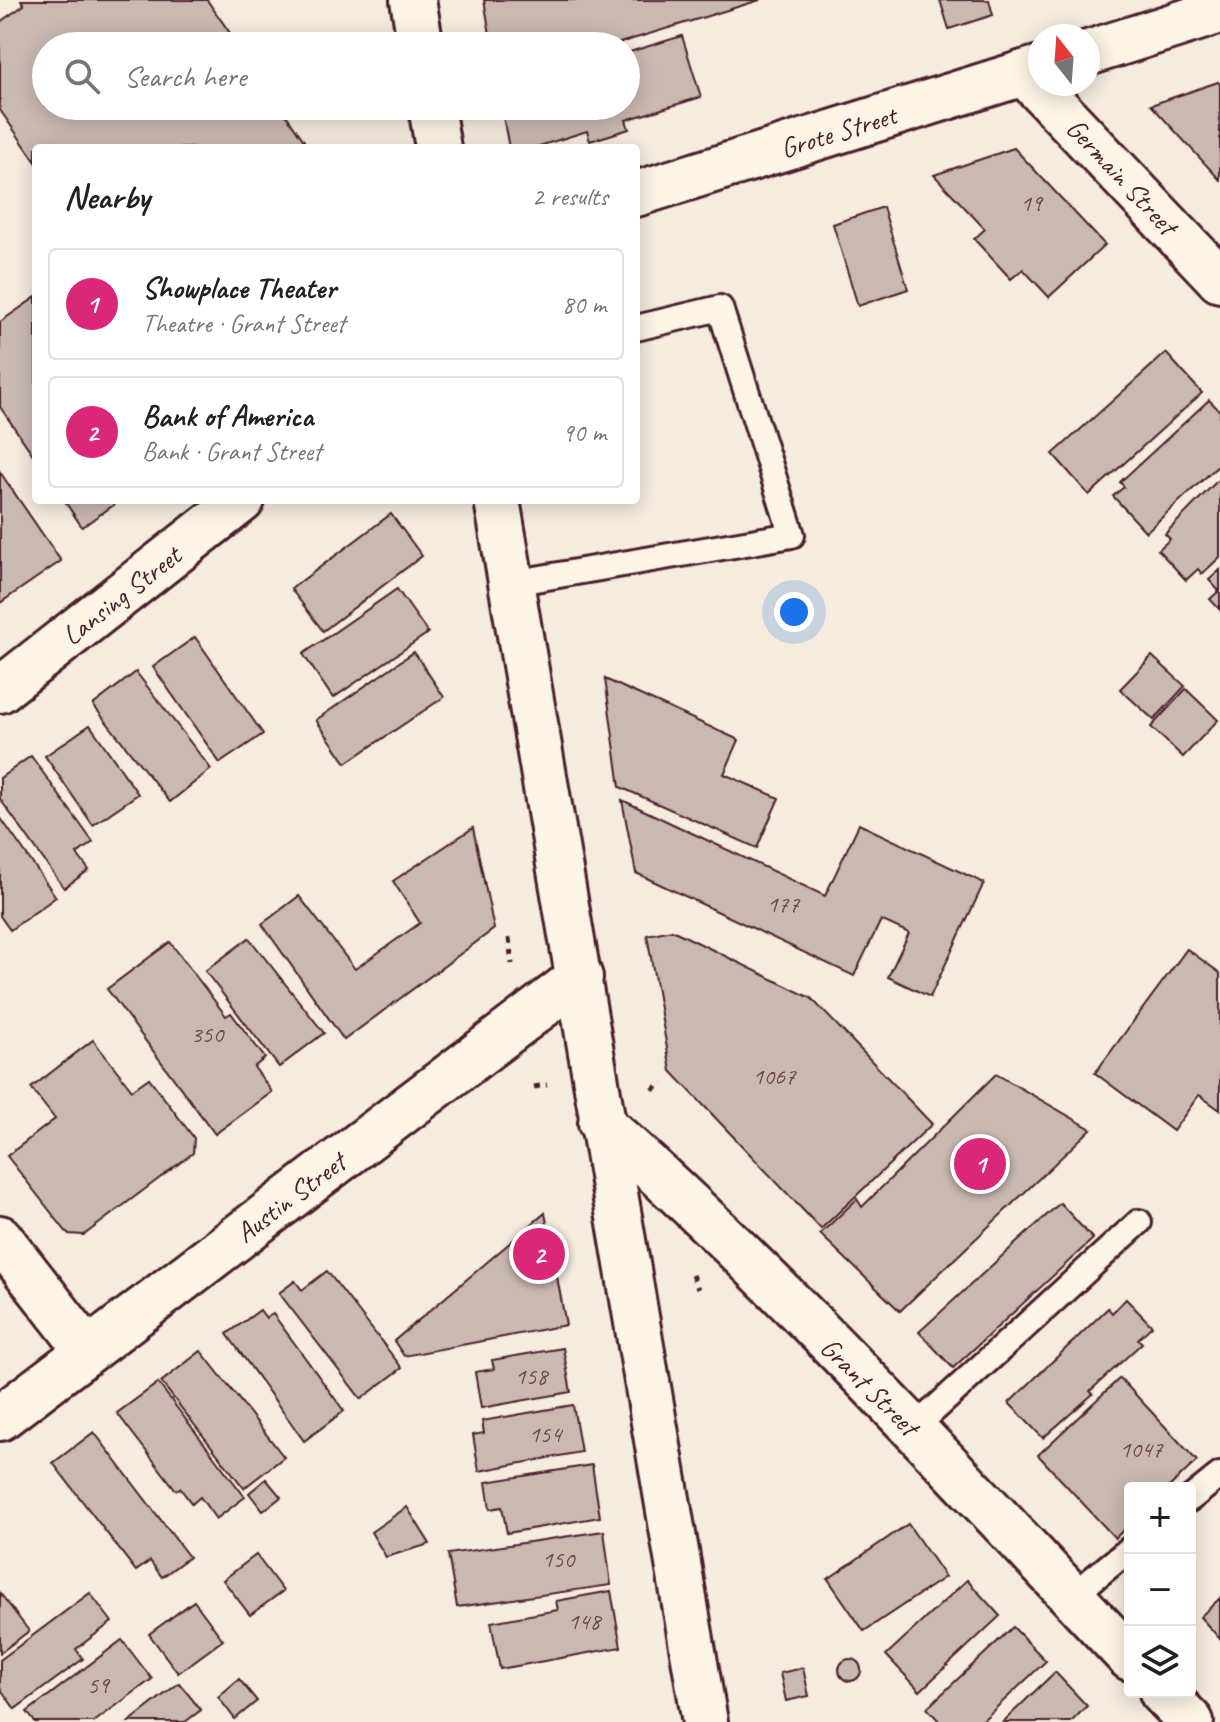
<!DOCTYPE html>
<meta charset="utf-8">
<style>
body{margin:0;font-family:Caveat,sans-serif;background:#f6f6f6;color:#202124}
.controls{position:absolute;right:24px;bottom:24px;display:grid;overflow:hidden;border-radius:8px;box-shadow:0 4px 20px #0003}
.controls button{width:72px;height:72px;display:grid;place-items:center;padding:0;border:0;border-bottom:2px solid #e0e0e0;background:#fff;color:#202124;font:40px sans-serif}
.compass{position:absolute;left:1028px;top:24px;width:72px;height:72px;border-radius:50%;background:#fff;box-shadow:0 4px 20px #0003;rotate:343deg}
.you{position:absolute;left:794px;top:612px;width:28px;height:28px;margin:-20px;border:6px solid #fff;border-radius:50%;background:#1a73e8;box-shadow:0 0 0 12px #1a73e833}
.badge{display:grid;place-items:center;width:52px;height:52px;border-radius:50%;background:#db2777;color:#fff;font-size:26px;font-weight:700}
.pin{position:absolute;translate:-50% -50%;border:4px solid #fff;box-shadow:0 2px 8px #0006}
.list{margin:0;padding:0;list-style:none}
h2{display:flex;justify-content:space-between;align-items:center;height:104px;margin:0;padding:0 32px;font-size:34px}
h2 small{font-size:26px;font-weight:400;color:#757577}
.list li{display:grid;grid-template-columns:52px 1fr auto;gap:24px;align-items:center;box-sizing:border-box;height:112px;margin:0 16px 16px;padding:0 16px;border:2px solid #e0e0e0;border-radius:8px}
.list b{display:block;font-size:30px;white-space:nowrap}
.list p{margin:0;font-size:26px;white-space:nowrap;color:#757577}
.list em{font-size:26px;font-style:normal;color:#757577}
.icon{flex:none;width:44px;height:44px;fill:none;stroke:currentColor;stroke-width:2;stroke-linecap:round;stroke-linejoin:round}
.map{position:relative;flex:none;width:1220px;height:1722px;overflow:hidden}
.search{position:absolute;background:#fff;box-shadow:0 4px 20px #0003;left:32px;top:32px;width:608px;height:88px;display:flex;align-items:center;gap:20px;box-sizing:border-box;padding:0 28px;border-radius:44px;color:#757577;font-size:30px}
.panel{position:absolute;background:#fff;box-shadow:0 4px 20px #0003;left:32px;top:144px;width:608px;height:360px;border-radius:8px}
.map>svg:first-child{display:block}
.building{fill:#cab9b1;stroke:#4a1f2b;stroke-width:2}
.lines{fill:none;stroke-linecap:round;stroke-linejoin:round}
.lane-casing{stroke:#4a1f2b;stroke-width:30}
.street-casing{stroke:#4a1f2b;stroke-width:50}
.secondary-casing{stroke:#4a1f2b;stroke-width:50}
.path{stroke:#4a1f2b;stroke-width:5;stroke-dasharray:6 6;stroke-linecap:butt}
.lane{stroke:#fcf5e5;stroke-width:24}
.street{stroke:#fcf5e5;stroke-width:44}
.secondary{stroke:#fcf5e5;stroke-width:44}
.labels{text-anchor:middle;stroke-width:6;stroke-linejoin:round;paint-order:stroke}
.number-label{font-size:24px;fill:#6a464c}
.street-label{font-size:28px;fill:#4a1f2b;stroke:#fcf5e5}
</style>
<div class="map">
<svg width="1220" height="1722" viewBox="0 0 1220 1722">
<rect width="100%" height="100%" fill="#f5ecde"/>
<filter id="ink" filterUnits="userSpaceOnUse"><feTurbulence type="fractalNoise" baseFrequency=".0125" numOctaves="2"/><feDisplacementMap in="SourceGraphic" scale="16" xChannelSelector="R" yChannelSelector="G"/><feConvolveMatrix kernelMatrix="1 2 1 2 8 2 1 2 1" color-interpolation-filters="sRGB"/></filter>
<g filter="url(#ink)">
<g class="building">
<path d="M 21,0 L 207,0 L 239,46 L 46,46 L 46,106 L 280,106 L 309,148 L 64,148 L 62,144 L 57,148 L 36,148 L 36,162 L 0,110 L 0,22 L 24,5 Z"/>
<path d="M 484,0 L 760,0 L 610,46 L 492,46 Z"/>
<path d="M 940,0 L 989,0 L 993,15 L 949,29 Z"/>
<path d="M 682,36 L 701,97 L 626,120 L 629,129 L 590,141 L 587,131 L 533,148 L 509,148 L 501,106 L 626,106 L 626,53 Z"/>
<path d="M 1218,82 L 1220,84 L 1220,180 L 1151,105 Z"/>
<path d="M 1014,148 L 1105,245 L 1049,297 L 1023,269 L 1011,279 L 974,239 L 985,229 L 934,175 Z"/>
<path d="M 883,207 L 908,289 L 858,306 L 833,224 Z"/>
<path d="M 36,297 L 36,459 L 0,407 L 0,322 Z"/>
<path d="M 1166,353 L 1202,393 L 1089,495 L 1053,454 Z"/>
<path d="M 1209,400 L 1220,411 L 1220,464 L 1146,532 L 1113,496 L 1124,487 L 1120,482 Z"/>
<path d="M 0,472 L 61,561 L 0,603 Z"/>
<path d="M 1220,478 L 1220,557 L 1202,574 L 1198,569 L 1186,580 L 1158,550 L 1170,539 L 1165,534 Z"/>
<path d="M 64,500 L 121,500 L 82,527 Z"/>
<path d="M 391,514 L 422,556 L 323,631 L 291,589 Z"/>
<path d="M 1220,570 L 1220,610 L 1210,599 L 1219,591 L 1209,580 Z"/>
<path d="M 397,589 L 428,633 L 333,698 L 303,654 Z"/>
<path d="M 195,637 L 263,734 L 220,763 L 153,667 Z"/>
<path d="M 414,652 L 444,697 L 346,763 L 316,720 Z"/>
<path d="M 1152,656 L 1185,686 L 1154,720 L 1120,689 Z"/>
<path d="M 136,672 L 211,769 L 170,802 L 93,705 Z"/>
<path d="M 605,679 L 739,740 L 724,774 L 779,798 L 757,848 L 620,787 Z"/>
<path d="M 1186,689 L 1218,720 L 1183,757 L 1151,727 Z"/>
<path d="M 90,725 L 138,794 L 93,825 L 45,756 Z"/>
<path d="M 31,756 L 93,842 L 77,854 L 89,870 L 64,888 L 0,799 L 0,778 Z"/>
<path d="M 622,800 L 825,896 L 859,824 L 984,883 L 930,997 L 888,977 L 909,933 L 881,920 L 854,976 L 636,873 Z"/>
<path d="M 0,817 L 56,897 L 10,930 L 0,916 Z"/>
<path d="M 473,828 L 494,929 L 344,1040 L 262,924 L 299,896 L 355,969 L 420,923 L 393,881 Z"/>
<path d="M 672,930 L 811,998 L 932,1124 L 821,1229 L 671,1071 L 647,935 Z"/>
<path d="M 249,938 L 324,1033 L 279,1067 L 205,971 Z"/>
<path d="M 170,942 L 226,1016 L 231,1013 L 265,1058 L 254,1067 L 272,1092 L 215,1134 L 107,989 Z"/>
<path d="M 1187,949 L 1220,973 L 1220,1110 L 1199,1095 L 1173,1131 L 1095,1073 Z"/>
<path d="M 93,1040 L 132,1090 L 149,1078 L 194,1138 L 193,1153 L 84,1235 L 68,1234 L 7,1156 L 55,1119 L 31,1088 Z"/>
<path d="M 996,1074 L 1091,1129 L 900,1311 L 820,1234 L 857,1199 L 862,1207 Z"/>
<path d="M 1060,1203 L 1093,1239 L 953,1368 L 919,1332 Z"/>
<path d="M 545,1213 L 566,1325 L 404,1356 L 394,1341 Z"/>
<path d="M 327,1271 L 402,1368 L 361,1399 L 279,1293 L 295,1281 L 302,1290 Z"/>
<path d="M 1126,1299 L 1152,1326 L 1138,1339 L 1142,1343 L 1090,1391 L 1093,1394 L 1043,1438 L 1009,1403 L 1108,1308 L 1112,1313 Z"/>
<path d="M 260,1310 L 266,1318 L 273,1314 L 344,1411 L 304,1441 L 227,1334 Z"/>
<path d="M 563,1348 L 571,1392 L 481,1408 L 475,1372 L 494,1369 L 492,1360 Z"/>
<path d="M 201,1351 L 284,1457 L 244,1488 L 161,1382 Z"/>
<path d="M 1120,1378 L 1197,1461 L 1168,1488 L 1130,1488 L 1130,1524 L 1115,1538 L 1038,1455 Z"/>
<path d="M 158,1383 L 245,1497 L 216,1519 L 200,1497 L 192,1504 L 180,1488 L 176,1490 L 117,1413 Z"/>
<path d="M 573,1405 L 581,1452 L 479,1471 L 473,1435 L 484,1433 L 482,1421 Z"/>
<path d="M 94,1432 L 189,1557 L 162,1577 L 150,1561 L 136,1571 L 53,1463 Z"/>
<path d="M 592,1465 L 600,1517 L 507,1533 L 502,1507 L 490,1509 L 486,1482 Z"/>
<path d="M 266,1479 L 281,1497 L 263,1511 L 249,1493 Z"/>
<path d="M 407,1507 L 430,1544 L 386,1557 L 371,1532 Z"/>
<path d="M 908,1524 L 945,1577 L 864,1631 L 828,1579 Z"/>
<path d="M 604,1531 L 611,1585 L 457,1607 L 448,1554 Z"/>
<path d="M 256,1555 L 283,1591 L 250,1615 L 223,1580 Z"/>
<path d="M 967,1580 L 1000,1616 L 920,1691 L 886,1655 Z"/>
<path d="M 611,1591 L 621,1647 L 500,1669 L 491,1622 L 558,1610 L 556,1601 Z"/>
<path d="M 0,1593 L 29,1631 L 0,1653 Z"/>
<path d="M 90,1593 L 112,1622 L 76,1649 L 83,1659 L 15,1709 L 0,1688 L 0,1660 Z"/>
<path d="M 1220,1598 L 1220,1639 L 1200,1617 Z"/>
<path d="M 194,1601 L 223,1640 L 178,1673 L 149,1634 Z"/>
<path d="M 1013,1627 L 1046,1661 L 981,1722 L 940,1722 L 927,1708 Z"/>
<path d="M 122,1640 L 152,1679 L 94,1722 L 35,1722 L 27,1712 Z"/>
<circle cx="850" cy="1670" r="11"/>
<path d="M 803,1668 L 809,1696 L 786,1701 L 780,1673 Z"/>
<path d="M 1055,1672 L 1087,1706 L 1071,1722 L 1003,1722 Z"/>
<path d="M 239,1679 L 257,1701 L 235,1719 L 218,1697 Z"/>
<path d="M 179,1683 L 201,1710 L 185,1722 L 129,1722 Z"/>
</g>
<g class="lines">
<g class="lane-casing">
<g id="lane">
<path d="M 512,583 L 792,535 L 720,308 L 636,328"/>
<path d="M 913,1429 L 1139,1222"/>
<path d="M 1190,1499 L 1220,1475"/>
<path d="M 1072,1596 L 1130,1549"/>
</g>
</g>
<g class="street-casing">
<g id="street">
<path d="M 1088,53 L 1220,11"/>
<path d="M 1024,73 L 1220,280"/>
<path d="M 636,194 L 1040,68"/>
<path d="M 0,690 L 242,500"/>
<path d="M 0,1238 L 88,1351"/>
<path d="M 0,1418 L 580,977"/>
</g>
</g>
<g class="secondary-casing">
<g id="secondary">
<path d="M 413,0 L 421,46"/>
<path d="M 431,106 L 438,148"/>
<path d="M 497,500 L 705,1722"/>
<path d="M 601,1123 C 788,1289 958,1476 1130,1658"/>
<path d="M 1162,1692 L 1191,1722"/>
</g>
</g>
<g class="path">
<path d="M 509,938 L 512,964"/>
<path d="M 534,1087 L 547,1085"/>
<path d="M 653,1090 L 662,1082"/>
<path d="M 692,1275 L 698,1289"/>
</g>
<use href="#lane" class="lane"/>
<use href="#street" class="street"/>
<use href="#secondary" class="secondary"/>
</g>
</g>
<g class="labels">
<g class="number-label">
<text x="1031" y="211">19</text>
<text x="783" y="912">177</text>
<text x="207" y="1042">350</text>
<text x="774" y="1084">1067</text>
<text x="531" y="1384">158</text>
<text x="545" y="1442">154</text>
<text x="1141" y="1457">1047</text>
<text x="558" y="1567">150</text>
<text x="584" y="1629">148</text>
<text x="98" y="1693">59</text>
</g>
<g class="street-label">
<text transform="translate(838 131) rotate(-17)" y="10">Grote Street</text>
<text transform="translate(1122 176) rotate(47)" y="10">Germain Street</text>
<text transform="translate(121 595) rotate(-38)" y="10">Lansing Street</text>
<text transform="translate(290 1197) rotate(-37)" y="10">Austin Street</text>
<text transform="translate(870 1386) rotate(45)" y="10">Grant Street</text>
</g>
</g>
</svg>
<div class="controls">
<button>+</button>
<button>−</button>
<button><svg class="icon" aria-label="layers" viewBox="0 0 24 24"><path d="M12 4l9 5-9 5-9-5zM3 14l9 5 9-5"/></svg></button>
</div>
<svg class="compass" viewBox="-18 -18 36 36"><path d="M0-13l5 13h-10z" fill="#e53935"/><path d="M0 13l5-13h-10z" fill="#757577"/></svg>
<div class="you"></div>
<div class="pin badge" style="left:980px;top:1164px">1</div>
<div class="pin badge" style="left:539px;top:1254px">2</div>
<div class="search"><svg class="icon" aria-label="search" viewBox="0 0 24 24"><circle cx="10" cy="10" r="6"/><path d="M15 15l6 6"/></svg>Search here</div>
<section class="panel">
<h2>Nearby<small>2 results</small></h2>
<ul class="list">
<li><span class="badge">1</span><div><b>Showplace Theater</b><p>Theatre · Grant Street</p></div><em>80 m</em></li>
<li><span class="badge">2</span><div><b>Bank of America</b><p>Bank · Grant Street</p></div><em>90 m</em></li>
</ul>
</section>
</div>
